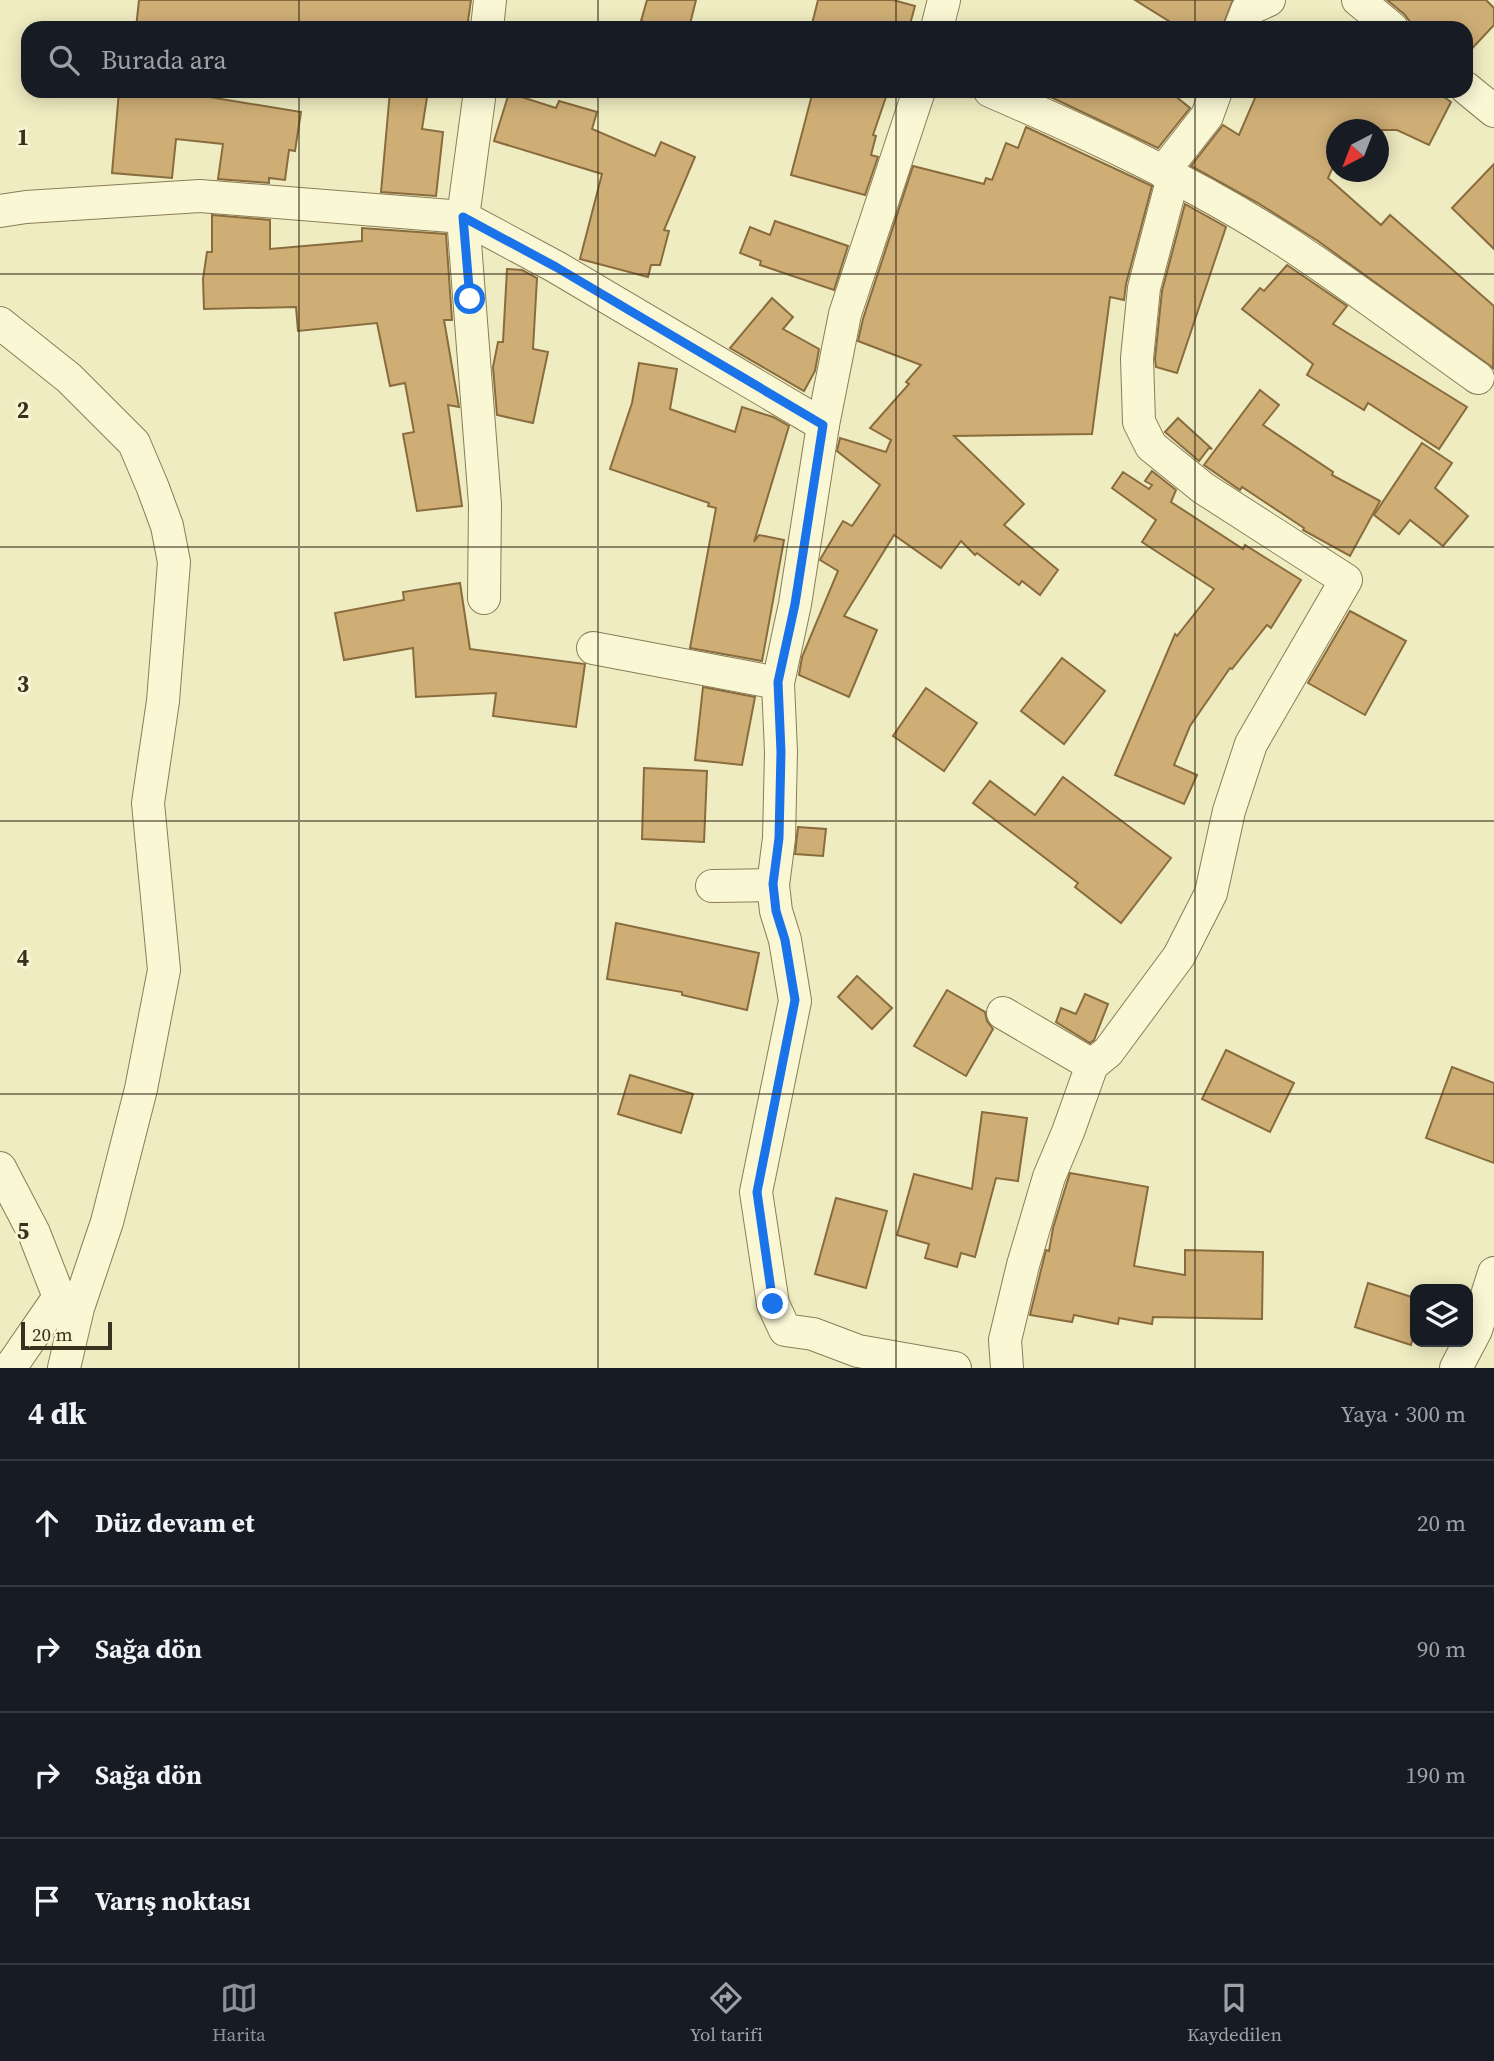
<!DOCTYPE html>
<html lang="tr">
<meta charset="utf-8">
<style>
body{margin:0;font-family:"Source Serif 4",serif;background:#242831;color:#f1f3f6}
.controls{position:absolute;right:21px;bottom:21px;display:grid;overflow:hidden;border-radius:14px;box-shadow:0 4px 18px #0003}
.controls button{width:63px;height:63px;display:grid;place-items:center;padding:0;border:0;border-bottom:2px solid #363941;background:#171b24;color:#f1f3f6;font:35px sans-serif}
.compass{position:absolute;left:1326px;top:119px;width:63px;height:63px;border-radius:50%;background:#171b24;box-shadow:0 4px 18px #0003;rotate:222deg}
.scale{position:absolute;left:21px;bottom:18px;width:91px;box-sizing:border-box;padding-left:7px;border:4px solid #39301d;border-top:0;font-size:19px;line-height:24px;white-space:nowrap;color:#39301d;-webkit-text-stroke:5px #f6f4d1;paint-order:stroke}
.stop{position:absolute;width:21px;height:21px;margin:-16px;border:5px solid #1a73e8;border-radius:50%;background:#fff}
.stop.end{background:#1a73e8;border-color:#fff;box-shadow:0 2px 7px #0008}
.list{margin:0;padding:0;list-style:none}
h2{display:flex;justify-content:space-between;align-items:center;height:91px;margin:0;padding:0 28px;font-size:30px}
h2 small{font-size:23px;font-weight:400;color:#9ea1a6}
.list li{display:grid;grid-template-columns:46px 1fr auto;gap:21px;align-items:center;box-sizing:border-box;height:126px;padding:0 28px;border-top:2px solid #363941}
.list b{display:block;font-size:26px;white-space:nowrap}
.list em{font-size:23px;font-style:normal;color:#9ea1a6}
.icon{flex:none;width:38px;height:38px;fill:none;stroke:currentColor;stroke-width:2;stroke-linecap:round;stroke-linejoin:round}
.map{position:relative;flex:none;width:1494px;height:1368px;overflow:hidden}
.search{position:absolute;background:#171b24;box-shadow:0 4px 18px #0003;left:21px;right:21px;top:21px;height:77px;display:flex;align-items:center;gap:18px;box-sizing:border-box;padding:0 24px;border-radius:21px;color:#9ea1a6;font-size:26px}
.sheet{height:595px;background:#171b24}
nav{display:flex;justify-content:space-around;align-items:center;box-sizing:border-box;height:98px;border-top:2px solid #363941;background:#171b24;font-size:19px;color:#9ea1a6}
nav a{display:grid;justify-items:center;gap:4px}
nav .on{color:#8c9099}
.map>svg:first-child{display:block}
.building{fill:#cfae76;stroke:#896c3d;stroke-width:2}
.lines{fill:none;stroke-linecap:round;stroke-linejoin:round}
.minor-casing{stroke:#897d58;stroke-width:34}
.minor{stroke:#faf7d5;stroke-width:32}
.route{stroke:#1a73e8;stroke-width:9}
.grid{fill:none;stroke:#39301d;stroke-width:2;stroke-opacity:0.55}
.grid-label{font-size:23px;text-anchor:middle;font-weight:bold;fill:#39301d;stroke:#f6f4d1;stroke-width:6;stroke-linejoin:round;paint-order:stroke}
</style>
<div class="map">
<svg width="1494" height="1368" viewBox="0 0 1494 1368">
<rect width="100%" height="100%" fill="#efecc1"/>
<g class="building">
<path d="M 139,0 L 471,0 L 467,28 L 345,28 L 287,22 L 286,28 L 136,28 Z"/>
<path d="M 647,0 L 696,0 L 689,28 L 667,28 L 641,21 Z"/>
<path d="M 818,0 L 893,0 L 915,6 L 909,28 L 811,28 Z"/>
<path d="M 1135,0 L 1233,0 L 1222,28 L 1180,28 Z"/>
<path d="M 1387,0 L 1486,0 L 1494,8 L 1494,25 L 1466,55 L 1466,28 L 1415,28 L 1404,14 Z"/>
<path d="M 119,91 L 209,97 L 301,112 L 295,151 L 289,150 L 285,180 L 269,178 L 269,183 L 218,179 L 223,144 L 176,139 L 172,178 L 112,173 Z"/>
<path d="M 390,91 L 428,91 L 422,129 L 443,132 L 436,196 L 381,192 Z"/>
<path d="M 813,91 L 888,91 L 873,135 L 876,136 L 871,155 L 878,157 L 865,195 L 791,175 Z"/>
<path d="M 1038,91 L 1169,91 L 1190,108 L 1158,148 Z"/>
<path d="M 1258,91 L 1436,91 L 1451,102 L 1429,145 L 1397,130 L 1336,130 L 1336,160 L 1328,178 L 1381,225 L 1390,215 L 1494,306 L 1493,368 L 1318,241 L 1258,203 L 1191,166 L 1223,125 L 1239,135 Z"/>
<path d="M 509,93 L 556,108 L 559,101 L 597,112 L 592,129 L 655,156 L 661,142 L 695,157 L 664,230 L 669,231 L 660,265 L 651,265 L 648,277 L 580,259 L 602,174 L 494,141 Z"/>
<path d="M 1026,127 L 1152,186 L 1126,284 L 1124,300 L 1110,297 L 1092,434 L 954,436 L 1024,504 L 1004,525 L 1058,570 L 1040,595 L 1022,581 L 1019,585 L 977,553 L 975,555 L 961,541 L 941,568 L 894,535 L 844,616 L 877,630 L 849,697 L 799,675 L 802,657 L 838,571 L 820,560 L 821,558 L 843,521 L 852,526 L 880,485 L 837,451 L 840,438 L 886,452 L 891,440 L 870,428 L 909,384 L 906,382 L 921,365 L 858,341 L 863,319 L 913,166 L 984,184 L 986,178 L 992,180 L 1006,143 L 1018,148 Z"/>
<path d="M 1494,164 L 1494,249 L 1452,208 Z"/>
<path d="M 1185,204 L 1226,227 L 1177,373 L 1156,367 L 1155,359 L 1162,291 Z"/>
<path d="M 212,215 L 270,220 L 270,249 L 362,241 L 362,228 L 446,234 L 452,320 L 444,320 L 459,407 L 448,405 L 462,506 L 417,511 L 403,434 L 414,432 L 405,383 L 390,386 L 377,323 L 298,331 L 296,307 L 204,309 L 203,279 L 207,252 L 212,252 Z"/>
<path d="M 775,221 L 848,246 L 834,290 L 760,265 L 761,261 L 740,253 L 750,227 L 770,235 Z"/>
<path d="M 1287,265 L 1347,306 L 1333,324 L 1467,407 L 1439,449 L 1368,403 L 1364,410 L 1307,375 L 1313,364 L 1242,309 L 1260,288 L 1264,291 Z"/>
<path d="M 507,269 L 522,270 L 537,278 L 533,349 L 548,352 L 533,423 L 497,415 L 493,367 L 498,342 L 503,342 Z"/>
<path d="M 772,298 L 793,317 L 783,329 L 819,349 L 815,371 L 804,391 L 730,348 Z"/>
<path d="M 639,363 L 677,369 L 670,409 L 735,432 L 742,407 L 773,417 L 789,426 L 754,542 L 759,535 L 784,540 L 762,661 L 690,648 L 716,508 L 708,506 L 709,503 L 610,469 L 632,403 Z"/>
<path d="M 1260,390 L 1279,405 L 1263,425 L 1333,472 L 1332,475 L 1380,501 L 1350,556 L 1303,530 L 1304,528 L 1242,487 L 1240,490 L 1204,465 Z"/>
<path d="M 1178,418 L 1212,449 L 1209,448 L 1199,461 L 1165,432 Z"/>
<path d="M 1422,443 L 1452,463 L 1435,488 L 1468,516 L 1443,546 L 1410,520 L 1399,534 L 1374,515 Z"/>
<path d="M 1152,471 L 1176,490 L 1171,502 L 1243,549 L 1245,545 L 1301,580 L 1271,628 L 1267,625 L 1232,669 L 1230,668 L 1190,726 L 1174,765 L 1197,775 L 1184,804 L 1115,775 L 1175,634 L 1177,636 L 1214,589 L 1142,542 L 1156,520 L 1112,488 L 1123,472 L 1149,489 L 1152,485 L 1145,481 Z"/>
<path d="M 460,583 L 470,649 L 585,664 L 576,727 L 493,716 L 496,693 L 416,697 L 413,648 L 344,660 L 335,613 L 404,600 L 403,592 Z"/>
<path d="M 1350,611 L 1406,641 L 1365,715 L 1308,683 Z"/>
<path d="M 1062,658 L 1105,691 L 1064,744 L 1021,711 Z"/>
<path d="M 703,687 L 755,697 L 742,765 L 695,760 Z"/>
<path d="M 926,688 L 977,723 L 944,771 L 893,736 Z"/>
<path d="M 644,768 L 707,771 L 704,842 L 642,839 Z"/>
<path d="M 1063,777 L 1171,858 L 1121,923 L 1075,887 L 1078,883 L 973,803 L 990,781 L 1035,815 Z"/>
<path d="M 798,827 L 826,829 L 823,856 L 795,854 Z"/>
<path d="M 616,923 L 759,953 L 747,1010 L 682,995 L 682,992 L 607,979 Z"/>
<path d="M 857,976 L 892,1008 L 872,1029 L 838,997 Z"/>
<path d="M 947,990 L 985,1012 L 987,1021 L 993,1029 L 966,1076 L 914,1046 Z"/>
<path d="M 1085,994 L 1108,1004 L 1094,1040 L 1090,1043 L 1056,1022 L 1061,1008 L 1076,1014 Z"/>
<path d="M 1226,1050 L 1294,1083 L 1270,1132 L 1202,1099 Z"/>
<path d="M 1452,1067 L 1494,1083 L 1494,1163 L 1426,1138 Z"/>
<path d="M 630,1075 L 693,1094 L 681,1133 L 618,1114 Z"/>
<path d="M 982,1112 L 1027,1118 L 1018,1181 L 996,1178 L 975,1257 L 961,1253 L 957,1267 L 925,1258 L 929,1244 L 897,1235 L 914,1174 L 972,1189 Z"/>
<path d="M 1070,1173 L 1148,1187 L 1134,1266 L 1185,1275 L 1185,1250 L 1263,1252 L 1262,1319 L 1153,1317 L 1152,1324 L 1119,1318 L 1118,1324 L 1074,1315 L 1072,1322 L 1030,1315 L 1041,1270 L 1046,1250 L 1049,1251 L 1053,1228 Z"/>
<path d="M 836,1198 L 887,1211 L 866,1288 L 815,1274 Z"/>
<path d="M 1368,1283 L 1415,1298 L 1415,1330 L 1411,1345 L 1355,1327 Z"/>
</g>
<g class="lines">
<g class="minor-casing">
<g id="minor">
<path d="M 1358,0 L 1392,28"/>
<path d="M 487,28 L 490,0"/>
<path d="M 937,28 L 944,0"/>
<path d="M 1240,28 L 1247,10 L 1269,0"/>
<path d="M 1466,88 L 1494,111"/>
<path d="M 480,91 L 463,217 L 485,504 L 484,598"/>
<path d="M 919,91 L 845,314 L 823,425 L 795,604 L 778,683 L 781,752 L 779,838 L 773,885 L 776,911 L 785,940 L 795,1001 L 756,1192 L 773,1304 L 785,1330 L 813,1334 L 858,1351 L 955,1368"/>
<path d="M 990,91 C 1090,134 1191,181 1283,240 C 1349,283 1413,332 1478,378"/>
<path d="M 1163,172 L 1207,116 L 1216,91"/>
<path d="M 0,211 L 26,207 L 200,196 L 463,217 L 556,267 L 823,425"/>
<path d="M 0,323 L 69,378 L 134,443 L 153,488 L 167,526 L 174,562 L 163,701 L 148,803 L 164,970 L 141,1089 L 107,1222 L 78,1308 L 64,1368"/>
<path d="M 593,648 L 778,683"/>
<path d="M 712,886 L 773,885"/>
<path d="M 1003,1013 L 1092,1065"/>
<path d="M 0,1168 L 34,1233 L 59,1297 L 10,1368"/>
<path d="M 1007,1368 L 1005,1340 L 1023,1265 L 1049,1177 L 1068,1132 L 1092,1065 L 1108,1052 L 1179,956 L 1211,893 L 1229,811 L 1251,744 L 1346,580 L 1203,488 L 1151,446 L 1139,422 L 1137,358 L 1144,288 L 1173,177"/>
<path d="M 1456,1368 L 1476,1330 L 1494,1273"/>
</g>
</g>
<use href="#minor" class="minor"/>
</g>
<g class="lines">
<path class="route" d="M 470,299 L 463,217 L 556,267 L 823,425 L 795,604 L 778,682 L 781,752 L 779,838 L 773,884 L 776,911 L 785,940 L 795,1000 L 757,1192 L 773,1304"/>
</g>
<path class="grid" d="M 299,0 L 299,28M 598,0 L 598,28M 896,0 L 896,28M 1195,0 L 1195,28M 299,91 L 299,1368M 598,91 L 598,1368M 896,91 L 896,1368M 1195,91 L 1195,1368M 0,274 L 1494,274M 0,547 L 1494,547M 0,821 L 1494,821M 0,1094 L 1494,1094"/>
<g class="grid-label">
<text x="23" y="145">1</text>
<text x="23" y="418">2</text>
<text x="23" y="692">3</text>
<text x="23" y="966">4</text>
<text x="23" y="1239">5</text>
</g>
</svg>
<div class="controls">
<button><svg class="icon" aria-label="layers" viewBox="0 0 24 24"><path d="M12 4l9 5-9 5-9-5zM3 14l9 5 9-5"/></svg></button>
</div>
<svg class="compass" viewBox="-18 -18 36 36"><path d="M0-13l5 13h-10z" fill="#e53935"/><path d="M0 13l5-13h-10z" fill="#9ea1a6"/></svg>
<div class="scale">20 m</div>
<div class="stop" style="left:470px;top:299px"></div>
<div class="stop end" style="left:773px;top:1304px"></div>
<div class="search"><svg class="icon" aria-label="search" viewBox="0 0 24 24"><circle cx="10" cy="10" r="6"/><path d="M15 15l6 6"/></svg>Burada ara</div>
</div>
<section class="sheet">
<h2>4 dk<small>Yaya · 300 m</small></h2>
<ul class="list">
<li><svg class="icon" aria-label="ahead" viewBox="0 0 24 24"><path d="M12 20V5M6 11l6-6 6 6"/></svg><div><b>Düz devam et</b></div><em>20 m</em></li>
<li><svg class="icon" aria-label="right" viewBox="0 0 24 24"><path d="M7 20v-9h11M14 6l5 5-5 5"/></svg><div><b>Sağa dön</b></div><em>90 m</em></li>
<li><svg class="icon" aria-label="right" viewBox="0 0 24 24"><path d="M7 20v-9h11M14 6l5 5-5 5"/></svg><div><b>Sağa dön</b></div><em>190 m</em></li>
<li><svg class="icon" aria-label="arrive" viewBox="0 0 24 24"><path d="M6 21V4h12l-3 4 3 4H6"/></svg><div><b>Varış noktası</b></div></li>
</ul>
</section>
<nav>
<a class="on"><svg class="icon" aria-label="map" viewBox="0 0 24 24"><path d="M3 6l6-2 6 2 6-2v14l-6 2-6-2-6 2zM9 4v14M15 6v14"/></svg>Harita</a>
<a><svg class="icon" aria-label="directions" viewBox="0 0 24 24"><path d="M12 3l9 9-9 9-9-9zM9 14v-3h6M13 9l2 2-2 2"/></svg>Yol tarifi</a>
<a><svg class="icon" aria-label="saved" viewBox="0 0 24 24"><path d="M7 4h10v16l-5-4-5 4z"/></svg>Kaydedilen</a>
</nav>
